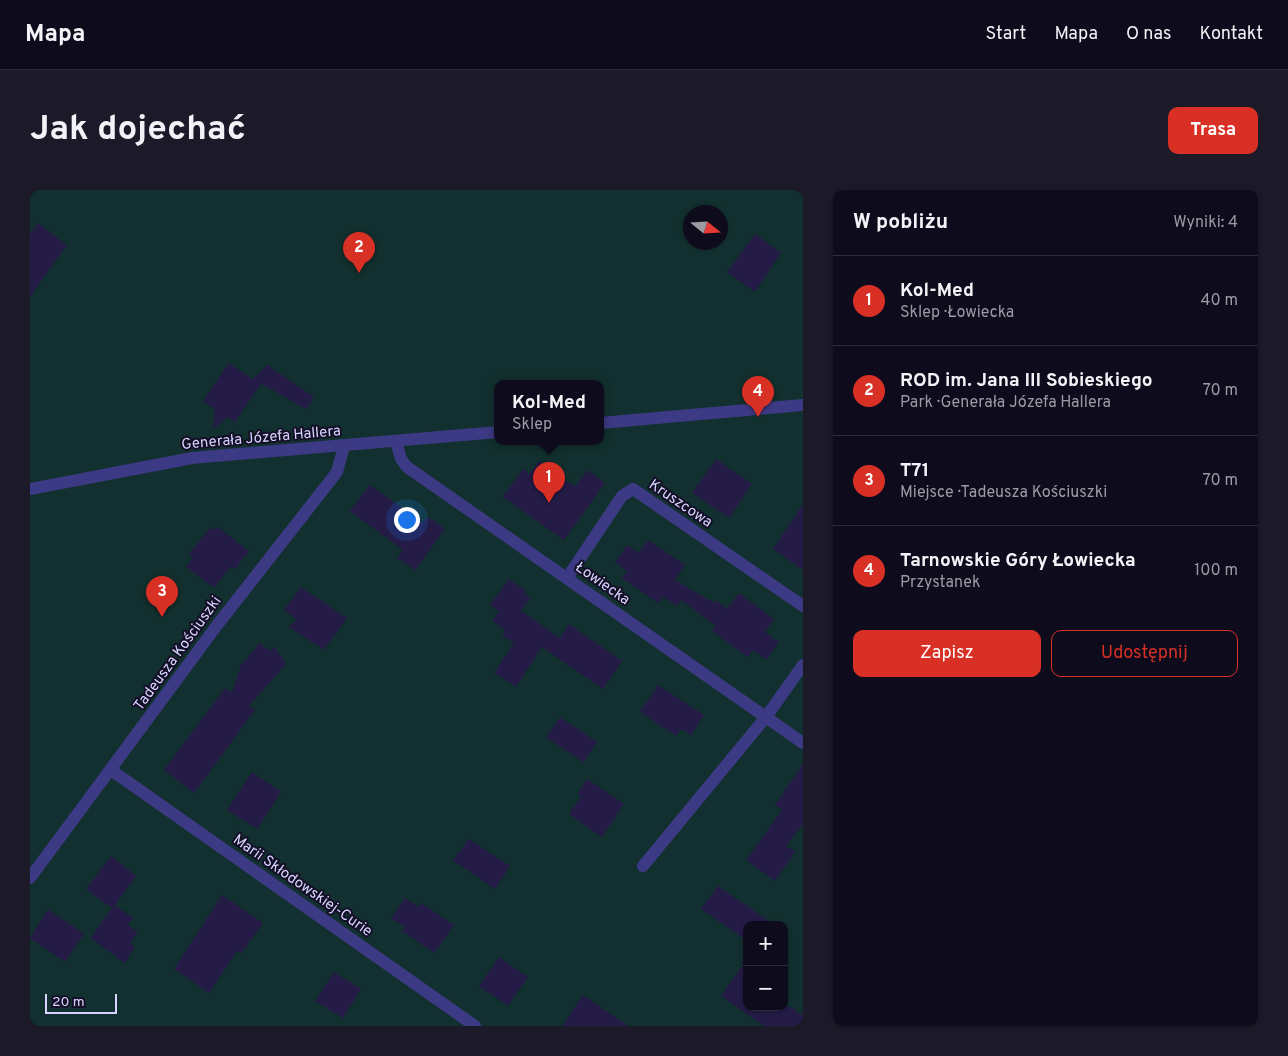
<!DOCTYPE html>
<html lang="pl">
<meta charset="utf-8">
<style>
body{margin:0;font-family:Overpass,sans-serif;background:#1c1929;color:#f1f3f6}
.controls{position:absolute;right:15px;bottom:15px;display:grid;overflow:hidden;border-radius:10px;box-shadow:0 1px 4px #0004}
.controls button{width:45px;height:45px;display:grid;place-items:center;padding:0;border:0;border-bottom:1px solid #2e2b3b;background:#0e0b1c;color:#f1f3f6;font:25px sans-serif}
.compass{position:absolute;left:653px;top:15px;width:45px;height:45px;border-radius:50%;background:#0e0b1c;box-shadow:0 1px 4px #0004;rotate:108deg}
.scale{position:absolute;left:15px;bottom:12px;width:72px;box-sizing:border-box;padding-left:5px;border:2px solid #d9d4ff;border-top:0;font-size:14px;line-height:18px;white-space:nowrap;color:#d9d4ff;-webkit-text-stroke:4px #130f26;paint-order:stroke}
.you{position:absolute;left:376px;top:329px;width:18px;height:18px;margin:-12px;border:4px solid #fff;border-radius:50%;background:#1a73e8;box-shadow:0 0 0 8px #1a73e833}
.badge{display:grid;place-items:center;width:32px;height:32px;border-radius:50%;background:#d93025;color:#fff;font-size:16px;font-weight:700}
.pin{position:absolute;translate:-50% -41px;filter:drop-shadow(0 1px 2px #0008)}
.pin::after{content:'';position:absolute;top:26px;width:18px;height:15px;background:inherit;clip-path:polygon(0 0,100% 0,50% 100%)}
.popup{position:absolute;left:464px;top:190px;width:110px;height:65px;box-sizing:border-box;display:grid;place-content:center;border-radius:10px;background:#0e0b1c;filter:drop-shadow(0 1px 4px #0005);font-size:16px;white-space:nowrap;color:#9b9ba3}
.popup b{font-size:19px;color:#f1f3f6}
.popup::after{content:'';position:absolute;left:50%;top:100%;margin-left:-10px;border:10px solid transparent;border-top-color:#0e0b1c}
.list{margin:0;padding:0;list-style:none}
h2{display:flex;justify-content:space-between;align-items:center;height:65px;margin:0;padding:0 20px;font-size:21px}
h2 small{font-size:16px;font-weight:400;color:#9b9ba3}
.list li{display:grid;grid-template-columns:32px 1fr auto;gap:15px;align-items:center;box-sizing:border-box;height:90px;padding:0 20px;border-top:1px solid #2e2b3b}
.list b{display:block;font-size:19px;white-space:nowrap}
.list p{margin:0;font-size:16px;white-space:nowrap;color:#9b9ba3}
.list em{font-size:16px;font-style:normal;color:#9b9ba3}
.actions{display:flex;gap:10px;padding:15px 20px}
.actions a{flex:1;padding:11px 0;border:1px solid #d93025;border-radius:10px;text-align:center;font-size:18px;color:#d93025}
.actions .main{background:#d93025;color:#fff}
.map{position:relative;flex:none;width:773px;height:836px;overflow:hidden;border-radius:10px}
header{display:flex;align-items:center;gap:30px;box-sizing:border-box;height:70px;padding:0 25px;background:#0e0b1c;border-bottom:1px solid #2e2b3b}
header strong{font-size:24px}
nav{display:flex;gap:28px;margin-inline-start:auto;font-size:18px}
.intro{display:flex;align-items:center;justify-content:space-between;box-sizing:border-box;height:120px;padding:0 30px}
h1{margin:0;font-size:35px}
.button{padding:12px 22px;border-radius:10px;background:#d93025;color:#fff;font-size:18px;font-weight:700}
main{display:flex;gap:30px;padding:0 30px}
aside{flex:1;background:#0e0b1c;border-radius:10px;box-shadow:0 1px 4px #0004}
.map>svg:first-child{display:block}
.green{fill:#12302f;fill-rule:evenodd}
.building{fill:#241b47}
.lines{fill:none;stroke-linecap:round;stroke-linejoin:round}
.service{stroke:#3d3a85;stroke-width:12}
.minor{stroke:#3d3a85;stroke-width:12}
.labels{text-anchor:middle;stroke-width:4;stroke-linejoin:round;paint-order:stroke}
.street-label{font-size:15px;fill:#d9d4ff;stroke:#130f26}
</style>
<header>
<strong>Mapa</strong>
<nav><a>Start</a><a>Mapa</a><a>O nas</a><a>Kontakt</a></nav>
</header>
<div class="intro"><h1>Jak dojechać</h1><a class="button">Trasa</a></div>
<main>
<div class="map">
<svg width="773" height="836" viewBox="0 0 773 836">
<rect width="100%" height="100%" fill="#130f26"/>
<path class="green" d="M 0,0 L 773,0 L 773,836 L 0,836 ZM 661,22 L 691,22 L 691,52 L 661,52 ZM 468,194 L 570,194 L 570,252 L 468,252 ZM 717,735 L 754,735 L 754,817 L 717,817 Z"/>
<g class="building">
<path d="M 8,33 L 37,55 L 0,107 L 0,45 Z"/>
<path d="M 725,44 L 751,63 L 725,102 L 697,82 Z"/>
<path d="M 199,173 L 223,189 L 237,175 L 284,207 L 276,219 L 225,190 L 231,194 L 205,232 L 198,227 L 183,239 L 185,219 L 173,211 Z"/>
<path d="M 686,269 L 722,294 L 699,328 L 662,303 Z"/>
<path d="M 509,271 L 545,297 L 558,280 L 575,293 L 534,350 L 473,307 L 493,279 L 499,284 Z"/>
<path d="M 340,295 L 393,333 L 398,327 L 415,339 L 385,380 L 367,368 L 373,360 L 320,321 Z"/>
<path d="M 773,314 L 773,380 L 743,359 Z"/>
<path d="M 186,336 L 219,361 L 205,379 L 201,376 L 184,398 L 156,377 L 163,368 L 159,364 L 180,338 L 183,340 Z"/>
<path d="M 618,350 L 655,375 L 645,390 L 684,413 L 686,410 L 697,419 L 709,403 L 744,429 L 735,442 L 749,452 L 736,470 L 723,460 L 718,467 L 682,441 L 686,436 L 651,410 L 647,416 L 633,407 L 628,413 L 592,388 L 597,381 L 585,372 L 597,355 L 609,363 Z"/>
<path d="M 479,389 L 496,401 L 494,403 L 500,408 L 491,421 L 530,448 L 539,434 L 592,471 L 573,499 L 512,457 L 486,497 L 464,483 L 484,453 L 472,445 L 475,440 L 462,431 L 469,422 L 460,415 Z"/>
<path d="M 271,397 L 317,428 L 294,460 L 259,437 L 267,429 L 254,420 Z"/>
<path d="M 230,453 L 240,461 L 244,456 L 256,474 L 219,516 L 225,520 L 164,603 L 134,580 L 195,498 L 202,503 L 211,475 Z"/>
<path d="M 628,495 L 674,525 L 661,545 L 651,539 L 646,546 L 610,522 Z"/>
<path d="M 530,527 L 567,552 L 553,572 L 516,547 Z"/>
<path d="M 773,574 L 773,634 L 756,656 L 765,662 L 745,691 L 716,670 L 752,620 L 745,615 Z"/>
<path d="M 222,582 L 251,602 L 227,639 L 197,620 Z"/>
<path d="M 557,589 L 594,614 L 572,647 L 539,624 L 551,606 L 547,604 Z"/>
<path d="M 439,649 L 480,676 L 465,699 L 423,670 Z"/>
<path d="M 81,666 L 106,686 L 85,715 L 103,728 L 98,735 L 108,742 L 100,753 L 105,757 L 94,773 L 61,748 L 82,718 L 56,699 Z"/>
<path d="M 688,696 L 745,735 L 717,735 L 717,751 L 671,719 Z"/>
<path d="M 192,705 L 233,733 L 211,764 L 207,761 L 179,803 L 144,779 Z"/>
<path d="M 375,708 L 388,717 L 391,713 L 424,735 L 404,763 L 372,741 L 375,737 L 361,728 Z"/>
<path d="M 18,719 L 54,744 L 35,772 L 0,748 Z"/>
<path d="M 469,767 L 498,787 L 478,816 L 449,796 Z"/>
<path d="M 717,769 L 717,817 L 761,817 L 773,826 L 773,836 L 734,836 L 691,806 Z"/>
<path d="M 304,782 L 331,799 L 313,828 L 285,811 Z"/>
<path d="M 553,805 L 598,836 L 532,836 Z"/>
</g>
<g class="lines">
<path class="service" d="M 613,676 L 736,527"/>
<g class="minor">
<path d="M 570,233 L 773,215"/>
<path d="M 366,251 L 371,269 L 377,277 L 773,553"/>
<path d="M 0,299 L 162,268 L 468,242"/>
<path d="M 537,388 L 592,306 L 603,299 L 773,416"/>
<path d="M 736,527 L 773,475"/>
<path d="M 81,580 L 445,836"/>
<path d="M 0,688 L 188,434 L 307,282 L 314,256"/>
</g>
</g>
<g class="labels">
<g class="street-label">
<text transform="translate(231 247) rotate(-5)" y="5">Generała Józefa Hallera</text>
<text transform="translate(651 313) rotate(34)" y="5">Kruszcowa</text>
<text transform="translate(573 393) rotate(35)" y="5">Łowiecka</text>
<text transform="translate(147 463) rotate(-54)" y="5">Tadeusza Kościuszki</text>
<text transform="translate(273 695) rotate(35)" y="5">Marii Skłodowskiej-Curie</text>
</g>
</g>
</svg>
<div class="controls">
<button>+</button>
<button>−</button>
</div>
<svg class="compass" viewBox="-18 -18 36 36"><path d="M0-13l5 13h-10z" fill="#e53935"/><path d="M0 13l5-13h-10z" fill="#9b9ba3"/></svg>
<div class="scale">20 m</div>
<div class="you"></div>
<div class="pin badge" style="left:519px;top:313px">1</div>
<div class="popup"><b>Kol-Med</b>Sklep</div>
<div class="pin badge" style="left:329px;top:83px">2</div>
<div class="pin badge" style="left:132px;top:427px">3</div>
<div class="pin badge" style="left:728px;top:227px">4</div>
</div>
<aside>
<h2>W pobliżu<small>Wyniki: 4</small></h2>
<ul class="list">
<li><span class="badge">1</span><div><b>Kol-Med</b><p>Sklep · Łowiecka</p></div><em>40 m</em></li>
<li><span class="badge">2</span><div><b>ROD im. Jana III Sobieskiego</b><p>Park · Generała Józefa Hallera</p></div><em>70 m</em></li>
<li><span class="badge">3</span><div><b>T71</b><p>Miejsce · Tadeusza Kościuszki</p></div><em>70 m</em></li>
<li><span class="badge">4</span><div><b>Tarnowskie Góry Łowiecka</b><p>Przystanek</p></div><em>100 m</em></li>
</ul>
<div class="actions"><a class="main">Zapisz</a><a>Udostępnij</a></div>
</aside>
</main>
